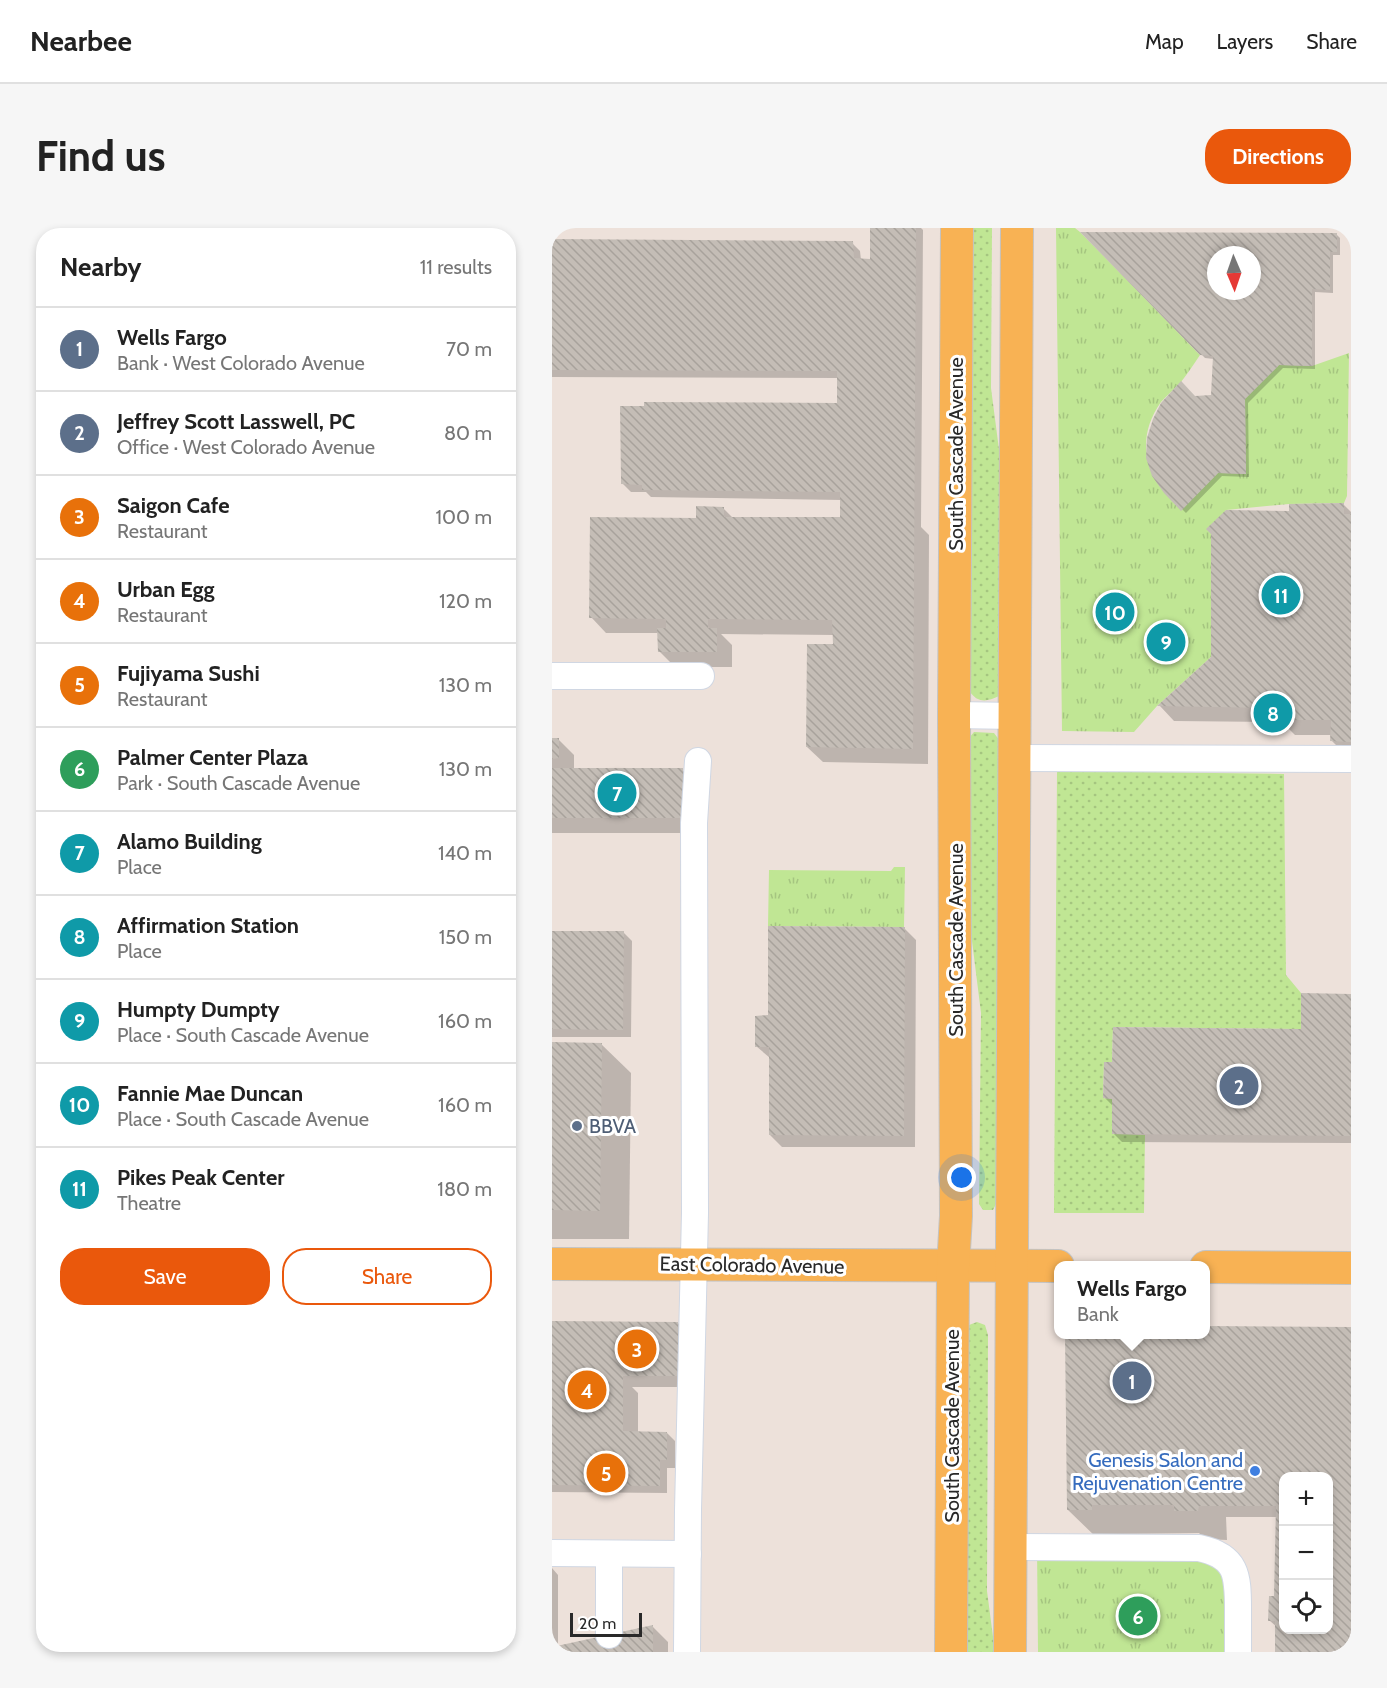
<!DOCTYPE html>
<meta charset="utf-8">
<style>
body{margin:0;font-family:Cabin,sans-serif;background:#f6f6f6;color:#222}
.controls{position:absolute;right:18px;bottom:18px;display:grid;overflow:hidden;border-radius:12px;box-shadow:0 3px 9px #0003}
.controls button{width:54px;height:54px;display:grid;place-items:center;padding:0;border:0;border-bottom:2px solid #e0e0e0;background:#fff;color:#222;font:30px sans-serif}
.compass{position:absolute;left:655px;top:18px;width:54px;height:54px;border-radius:50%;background:#fff;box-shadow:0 3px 9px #0003;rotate:178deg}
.scale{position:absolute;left:18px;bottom:15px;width:72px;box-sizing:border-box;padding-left:6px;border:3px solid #292929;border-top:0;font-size:16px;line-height:21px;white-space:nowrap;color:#292929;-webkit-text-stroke:4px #fff;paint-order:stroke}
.you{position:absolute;left:410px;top:950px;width:21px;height:21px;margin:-15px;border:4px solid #fff;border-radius:50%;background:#1a73e8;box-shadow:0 0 0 9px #1a73e833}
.badge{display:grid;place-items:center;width:39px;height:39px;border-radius:50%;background:#ea580c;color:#fff;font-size:20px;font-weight:700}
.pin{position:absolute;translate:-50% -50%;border:3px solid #fff;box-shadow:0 2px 6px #0006}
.popup{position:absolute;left:502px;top:1033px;width:156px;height:78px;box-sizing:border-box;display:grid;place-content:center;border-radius:12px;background:#fff;filter:drop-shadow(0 2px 4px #0005);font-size:20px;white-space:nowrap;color:#767676}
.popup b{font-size:22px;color:#222}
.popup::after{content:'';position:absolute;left:50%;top:100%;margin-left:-12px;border:12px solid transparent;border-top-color:#fff}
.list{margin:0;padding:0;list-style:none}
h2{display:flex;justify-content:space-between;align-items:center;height:78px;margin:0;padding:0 24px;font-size:26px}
h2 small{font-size:20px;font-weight:400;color:#767676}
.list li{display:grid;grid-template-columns:39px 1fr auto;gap:18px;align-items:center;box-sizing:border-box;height:84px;padding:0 24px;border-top:2px solid #e0e0e0}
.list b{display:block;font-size:22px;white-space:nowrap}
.list p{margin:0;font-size:20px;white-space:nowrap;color:#767676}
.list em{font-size:20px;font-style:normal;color:#767676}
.actions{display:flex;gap:12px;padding:18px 24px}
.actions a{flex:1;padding:14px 0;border:2px solid #ea580c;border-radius:24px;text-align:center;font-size:21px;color:#ea580c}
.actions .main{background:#ea580c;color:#fff}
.icon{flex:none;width:33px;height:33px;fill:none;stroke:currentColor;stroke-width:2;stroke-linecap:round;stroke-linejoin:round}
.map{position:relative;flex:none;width:799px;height:1424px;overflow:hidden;border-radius:24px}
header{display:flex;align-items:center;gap:36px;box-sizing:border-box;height:84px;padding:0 30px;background:#fff;border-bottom:2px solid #e0e0e0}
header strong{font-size:28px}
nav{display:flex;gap:33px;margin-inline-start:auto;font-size:21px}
.intro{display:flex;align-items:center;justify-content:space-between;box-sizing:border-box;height:144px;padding:0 36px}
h1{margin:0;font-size:42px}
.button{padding:15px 27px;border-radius:24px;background:#ea580c;color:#fff;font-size:21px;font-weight:700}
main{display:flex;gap:36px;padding:0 36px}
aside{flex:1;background:#fff;border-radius:24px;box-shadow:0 3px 9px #0003}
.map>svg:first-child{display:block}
.grass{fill:url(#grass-dots)}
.park{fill:url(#park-tufts)}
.shadow{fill:#0003;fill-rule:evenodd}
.building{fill:url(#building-back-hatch);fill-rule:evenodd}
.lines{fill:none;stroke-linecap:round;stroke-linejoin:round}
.minor-casing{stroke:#d0d7e3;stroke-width:28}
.major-casing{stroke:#c3c3c3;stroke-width:34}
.minor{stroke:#fff;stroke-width:26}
.major{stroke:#f8b254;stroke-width:32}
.service-dot{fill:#5c6f8a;stroke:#fff;stroke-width:2}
.shop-dot{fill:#3f7fe0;stroke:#fff;stroke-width:2}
.labels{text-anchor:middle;stroke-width:6;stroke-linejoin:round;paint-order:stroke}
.street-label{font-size:20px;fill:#292929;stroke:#fff}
.service-label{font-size:20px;fill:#4e5e75;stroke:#fff;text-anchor:start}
.shop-label{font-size:20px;fill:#366cbe;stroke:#fff;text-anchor:end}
</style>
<header>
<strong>Nearbee</strong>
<nav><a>Map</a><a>Layers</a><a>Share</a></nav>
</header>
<div class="intro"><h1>Find us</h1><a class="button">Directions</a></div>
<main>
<aside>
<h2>Nearby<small>11 results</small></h2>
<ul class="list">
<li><span class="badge" style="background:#5c6f8a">1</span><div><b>Wells Fargo</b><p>Bank · West Colorado Avenue</p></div><em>70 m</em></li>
<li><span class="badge" style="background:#5c6f8a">2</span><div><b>Jeffrey Scott Lasswell, PC</b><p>Office · West Colorado Avenue</p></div><em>80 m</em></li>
<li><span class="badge" style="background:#e8710a">3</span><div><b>Saigon Cafe</b><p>Restaurant</p></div><em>100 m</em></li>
<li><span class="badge" style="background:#e8710a">4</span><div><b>Urban Egg</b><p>Restaurant</p></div><em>120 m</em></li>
<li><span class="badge" style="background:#e8710a">5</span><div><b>Fujiyama Sushi</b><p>Restaurant</p></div><em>130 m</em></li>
<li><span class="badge" style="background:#2e9e5b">6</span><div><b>Palmer Center Plaza</b><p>Park · South Cascade Avenue</p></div><em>130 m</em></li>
<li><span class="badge" style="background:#0f9aa8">7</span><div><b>Alamo Building</b><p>Place</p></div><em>140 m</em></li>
<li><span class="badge" style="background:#0f9aa8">8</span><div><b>Affirmation Station</b><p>Place</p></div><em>150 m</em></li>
<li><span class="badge" style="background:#0f9aa8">9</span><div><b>Humpty Dumpty</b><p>Place · South Cascade Avenue</p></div><em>160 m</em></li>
<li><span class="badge" style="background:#0f9aa8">10</span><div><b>Fannie Mae Duncan</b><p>Place · South Cascade Avenue</p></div><em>160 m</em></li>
<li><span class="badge" style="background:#0f9aa8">11</span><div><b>Pikes Peak Center</b><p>Theatre</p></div><em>180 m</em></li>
</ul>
<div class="actions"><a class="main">Save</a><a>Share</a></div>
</aside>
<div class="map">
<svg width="799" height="1424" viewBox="0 0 799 1424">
<defs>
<pattern id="grass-dots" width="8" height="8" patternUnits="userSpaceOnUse" patternTransform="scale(1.5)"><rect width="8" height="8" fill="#c0e694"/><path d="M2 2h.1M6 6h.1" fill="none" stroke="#a5c580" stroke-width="1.8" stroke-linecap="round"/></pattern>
<pattern id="park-tufts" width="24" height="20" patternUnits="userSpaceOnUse" patternTransform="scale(1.5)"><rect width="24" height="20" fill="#c0e694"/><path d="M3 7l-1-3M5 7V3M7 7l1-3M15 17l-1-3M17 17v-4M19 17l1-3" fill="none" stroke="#a5c580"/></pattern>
<pattern id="building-back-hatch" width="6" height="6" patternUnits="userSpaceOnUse" patternTransform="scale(1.5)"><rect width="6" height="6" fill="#c4bdb6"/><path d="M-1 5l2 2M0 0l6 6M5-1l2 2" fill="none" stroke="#a8a29c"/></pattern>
</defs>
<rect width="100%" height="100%" fill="#ede1da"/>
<g class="grass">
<path d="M 421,0 L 440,0 L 439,160 L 452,260 L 451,418 L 447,468 C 435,474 426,475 418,464 Z"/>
<path d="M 422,504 L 442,505 L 448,513 L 445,974 L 441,982 L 431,982 L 427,976 L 429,785 L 415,673 L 417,510 Z"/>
<path d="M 505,543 L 732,546 L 734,747 L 749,765 L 749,801 L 561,799 L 560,834 L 552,835 L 551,870 L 560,871 L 560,906 L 593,907 L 592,985 L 502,985 Z"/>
<path d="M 425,1094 L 433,1097 L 436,1107 L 435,1363 L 443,1424 L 412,1424 L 414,1106 L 417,1097 Z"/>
</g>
<g class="park">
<path d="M 504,0 L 523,0 L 528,4 L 648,127 C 642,136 636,145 629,154 C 623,161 615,167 609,174 C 580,216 597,250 629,282 L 666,245 L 694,246 L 693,171 L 727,137 L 760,138 L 797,125 L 795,268 L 792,275 L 737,276 L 674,282 L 659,306 L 659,429 L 605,478 L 582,504 L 510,503 Z"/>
<path d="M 342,639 L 353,639 L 352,699 L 216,698 L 217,642 L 339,643 Z"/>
<path d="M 485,1319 L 672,1329 L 686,1424 L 486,1424 Z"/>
</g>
<g class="shadow">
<path d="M 320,0 L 369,0 L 371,2 L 369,299 L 377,307 L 376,536 L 271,534 L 255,519 L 282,418 L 282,407 L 169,406 L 180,417 L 180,439 L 123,439 L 107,423 L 107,405 L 54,405 L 39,389 L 146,291 L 171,280 L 182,291 L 292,291 L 290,272 L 99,269 L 94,264 L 79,264 L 71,256 L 286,177 L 286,150 L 0,149 L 0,13 L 300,15 L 308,23 L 309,32 L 320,33 Z"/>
<path d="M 532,5 L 784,6 L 788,10 L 788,27 L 781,27 L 781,65 L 763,64 L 763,141 L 731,140 L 696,175 L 697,249 L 670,248 L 634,285 L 613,264 L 642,170 L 660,168 L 662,131 L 653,130 ZM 664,27 L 700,27 L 700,63 L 664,63 Z"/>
<path d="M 791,276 L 799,284 L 799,528 L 795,528 L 780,513 L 780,507 L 743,507 L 730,494 L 622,493 L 608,478 L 661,430 L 739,284 Z"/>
<path d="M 0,511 L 6,511 L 22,527 L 22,541 L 130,542 L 146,557 L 146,605 L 0,605 Z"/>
<path d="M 352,700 L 364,712 L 363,919 L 230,919 L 218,907 L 218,830 L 204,818 Z"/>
<path d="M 0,703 L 0,704 L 72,705 L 80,713 L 79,809 L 0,809 Z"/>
<path d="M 799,767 L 799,915 L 570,914 L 562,906 L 562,879 L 553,870 L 750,802 Z"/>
<path d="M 0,815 L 49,816 L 79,845 L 77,1011 L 0,1011 Z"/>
<path d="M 0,1095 L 126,1095 L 138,1107 L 138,1159 L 80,1159 L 86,1165 L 86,1205 L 115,1205 L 123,1213 L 123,1240 L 115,1240 L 115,1265 L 0,1264 Z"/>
<path d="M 654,1100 L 799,1100 L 799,1424 L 724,1424 L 725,1399 L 718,1393 L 724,1370 L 725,1289 L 674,1289 L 675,1312 L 653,1311 L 647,1305 L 568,1306 L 568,1311 L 546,1311 L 516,1282 L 654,1106 ZM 732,1248 L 776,1248 L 776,1402 L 732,1402 Z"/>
<path d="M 0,1340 L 6,1347 L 6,1420 L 101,1399 L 116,1414 L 116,1424 L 0,1424 Z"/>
</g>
<g class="building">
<path d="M 318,0 L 364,0 L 361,521 L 254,519 L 255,416 L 281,416 L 280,392 L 156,391 L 156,400 L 165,400 L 165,424 L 106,424 L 105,400 L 114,400 L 114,391 L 37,390 L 38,289 L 144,290 L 144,278 L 172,279 L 172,289 L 288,289 L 288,264 L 90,262 L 90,257 L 69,256 L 69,250 L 68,178 L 92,178 L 92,174 L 285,175 L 285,143 L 0,142 L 0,11 L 301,13 L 302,30 L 318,31 Z"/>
<path d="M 528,4 L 785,5 L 785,24 L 778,24 L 778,62 L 760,61 L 760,138 L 727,137 L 693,171 L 694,246 L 666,245 L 629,283 L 612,265 L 600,248 L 594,230 L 595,210 L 601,191 L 609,175 L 629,153 L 643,168 L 659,167 L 661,128 L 648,127 ZM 664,27 L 700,27 L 700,63 L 664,63 Z"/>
<path d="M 792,275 L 792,286 L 799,286 L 799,514 L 778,513 L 779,492 L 726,492 L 725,480 L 605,478 L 659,429 L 659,306 L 654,301 L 674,282 L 737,283 L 737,276 Z"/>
<path d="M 0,510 L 7,510 L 7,530 L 0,531 Z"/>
<rect x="0" y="540" width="131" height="50"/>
<path d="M 216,698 L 353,699 L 352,908 L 217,907 L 217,819 L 203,819 L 203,788 L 216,787 Z"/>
<path d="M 0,703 L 72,703 L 71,802 L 0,801 Z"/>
<path d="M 749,765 L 799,766 L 799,908 L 560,906 L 560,871 L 551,870 L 552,834 L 560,834 L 561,799 L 749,801 Z"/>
<path d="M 0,814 L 50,815 L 48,983 L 0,982 Z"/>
<path d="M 0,1093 L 126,1094 L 127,1148 L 71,1148 L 71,1203 L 115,1204 L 115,1232 L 108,1232 L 108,1258 L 0,1257 Z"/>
<path d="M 654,1098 L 799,1099 L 799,1424 L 723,1424 L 723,1393 L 716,1393 L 717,1368 L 722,1368 L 724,1278 L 647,1278 L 646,1283 L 622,1283 L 622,1277 L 540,1277 L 540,1282 L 515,1282 L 513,1106 L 654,1106 ZM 732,1248 L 776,1248 L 776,1402 L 732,1402 Z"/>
<path d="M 101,1397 L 101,1424 L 0,1424 L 0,1419 Z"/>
</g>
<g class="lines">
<g class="minor-casing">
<g id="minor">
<path d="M 0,448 L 149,448"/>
<path d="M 402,487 L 464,488"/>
<path d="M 464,530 L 799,531"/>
<path d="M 459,1319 L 647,1320 C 685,1328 686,1347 686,1381 C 686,1395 686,1410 686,1424"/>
<path d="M 0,1325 L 136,1326"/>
<path d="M 57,1326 L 57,1407"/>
<path d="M 135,1424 L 136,1282 L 143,985 L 142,595 L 146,533"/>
</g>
</g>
<g class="major-casing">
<g id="major">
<path d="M 0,1036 L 506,1038"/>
<path d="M 654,1039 L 799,1040"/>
<path d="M 399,1424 L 401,1039 L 404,988 L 402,487 L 405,0"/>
<path d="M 458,1424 L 465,0"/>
</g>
</g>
<use href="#minor" class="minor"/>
<use href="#major" class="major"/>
</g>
<circle class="service-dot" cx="25" cy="898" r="6"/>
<circle class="shop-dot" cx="703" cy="1243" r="6"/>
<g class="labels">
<g class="street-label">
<text transform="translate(404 226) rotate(-90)" y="7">South Cascade Avenue</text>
<text transform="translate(404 712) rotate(-90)" y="7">South Cascade Avenue</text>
<text transform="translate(200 1037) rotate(1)" y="7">East Colorado Avenue</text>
<text transform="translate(400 1198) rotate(-90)" y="7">South Cascade Avenue</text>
</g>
<g class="service-label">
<text x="37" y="905">BBVA</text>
</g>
<g class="shop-label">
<text x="691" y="1239">Genesis Salon and<tspan x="691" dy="23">Rejuvenation Centre</tspan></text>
</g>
</g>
</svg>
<div class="controls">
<button>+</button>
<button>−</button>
<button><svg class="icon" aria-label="locate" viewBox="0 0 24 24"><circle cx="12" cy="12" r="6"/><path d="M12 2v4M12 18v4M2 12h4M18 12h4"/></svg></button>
</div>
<svg class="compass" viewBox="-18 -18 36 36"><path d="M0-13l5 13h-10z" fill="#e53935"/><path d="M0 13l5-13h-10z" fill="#767676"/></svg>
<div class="scale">20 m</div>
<div class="you"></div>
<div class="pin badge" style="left:580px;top:1153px;background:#5c6f8a">1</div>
<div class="popup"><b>Wells Fargo</b>Bank</div>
<div class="pin badge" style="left:687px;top:858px;background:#5c6f8a">2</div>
<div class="pin badge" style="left:85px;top:1121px;background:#e8710a">3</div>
<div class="pin badge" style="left:35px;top:1162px;background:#e8710a">4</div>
<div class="pin badge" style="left:54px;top:1245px;background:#e8710a">5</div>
<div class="pin badge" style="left:586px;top:1388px;background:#2e9e5b">6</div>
<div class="pin badge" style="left:65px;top:565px;background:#0f9aa8">7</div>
<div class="pin badge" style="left:721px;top:485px;background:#0f9aa8">8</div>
<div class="pin badge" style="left:614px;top:414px;background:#0f9aa8">9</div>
<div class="pin badge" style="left:563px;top:384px;background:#0f9aa8">10</div>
<div class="pin badge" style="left:729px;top:367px;background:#0f9aa8">11</div>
</div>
</main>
